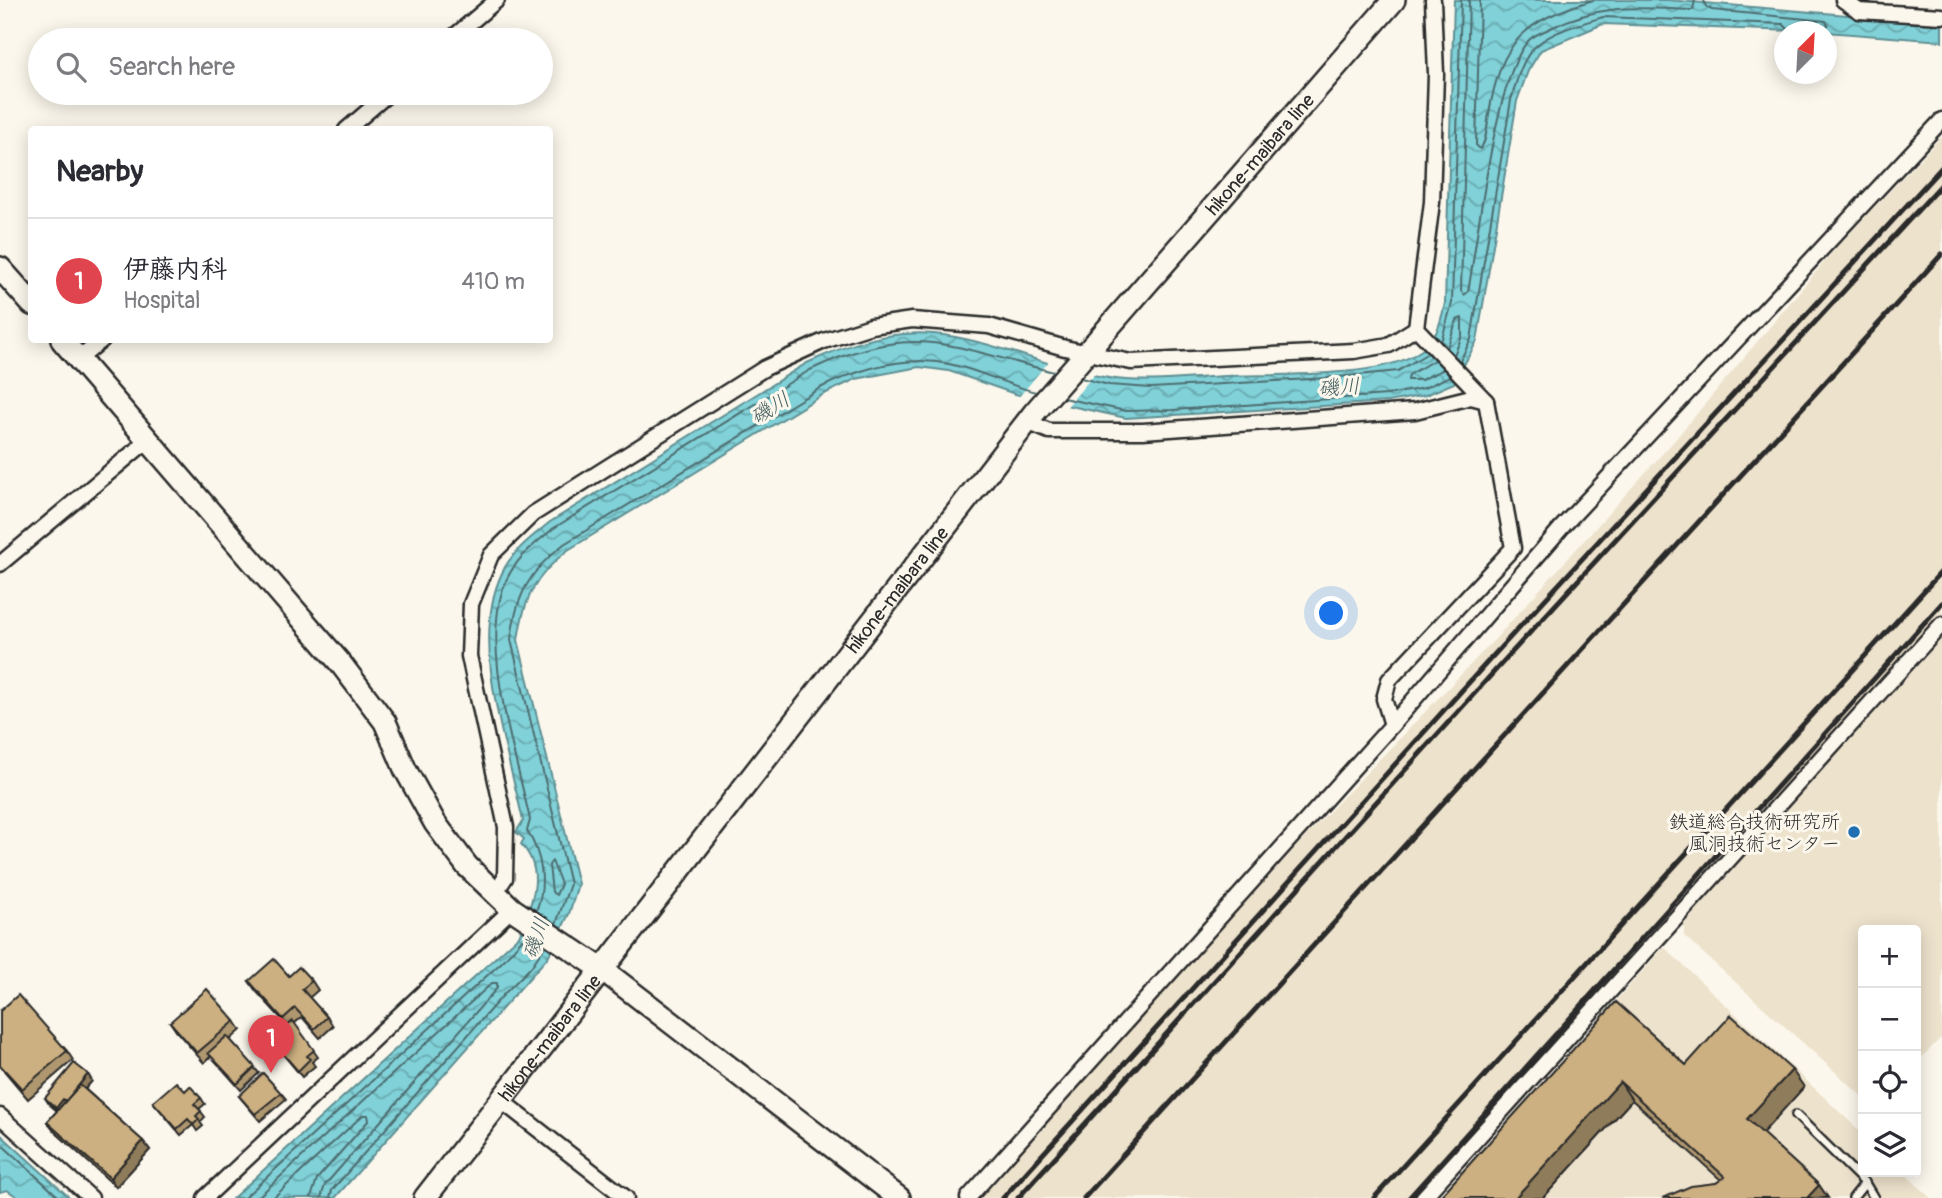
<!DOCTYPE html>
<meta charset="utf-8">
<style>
body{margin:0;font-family:Pangolin,"Klee One",sans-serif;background:#f2f2f3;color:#2b2b33}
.controls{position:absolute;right:21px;bottom:21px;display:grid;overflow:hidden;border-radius:7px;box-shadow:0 4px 18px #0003}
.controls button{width:63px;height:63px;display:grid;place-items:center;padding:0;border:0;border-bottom:2px solid #e1e1e2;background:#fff;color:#2b2b33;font:35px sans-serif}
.compass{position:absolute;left:1774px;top:21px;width:63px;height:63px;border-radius:50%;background:#fff;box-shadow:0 4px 18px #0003;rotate:24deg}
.you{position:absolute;left:1332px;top:614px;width:24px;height:24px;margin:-18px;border:5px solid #fff;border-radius:50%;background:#1a73e8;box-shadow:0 0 0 10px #1a73e833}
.badge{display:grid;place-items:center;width:46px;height:46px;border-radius:50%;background:#0f766e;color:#fff;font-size:23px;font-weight:700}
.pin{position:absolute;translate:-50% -58px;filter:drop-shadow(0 2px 4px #0008)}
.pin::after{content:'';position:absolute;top:37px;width:24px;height:21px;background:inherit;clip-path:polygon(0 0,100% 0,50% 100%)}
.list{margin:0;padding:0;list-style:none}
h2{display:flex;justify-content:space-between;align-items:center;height:91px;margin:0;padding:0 28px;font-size:30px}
h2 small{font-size:23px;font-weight:400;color:#7c7c81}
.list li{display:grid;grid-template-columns:46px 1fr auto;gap:21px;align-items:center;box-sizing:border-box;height:126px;padding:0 28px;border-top:2px solid #e1e1e2}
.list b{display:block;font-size:26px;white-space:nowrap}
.list p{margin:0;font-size:23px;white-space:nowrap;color:#7c7c81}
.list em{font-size:23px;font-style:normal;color:#7c7c81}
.icon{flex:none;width:38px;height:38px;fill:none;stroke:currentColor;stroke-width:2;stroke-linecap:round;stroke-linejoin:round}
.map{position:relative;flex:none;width:1942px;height:1198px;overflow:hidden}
.search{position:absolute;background:#fff;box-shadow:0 4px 18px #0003;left:28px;top:28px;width:525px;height:77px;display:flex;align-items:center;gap:18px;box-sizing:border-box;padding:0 24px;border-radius:38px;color:#7c7c81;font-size:26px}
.panel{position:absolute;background:#fff;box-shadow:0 4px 18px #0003;left:28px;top:126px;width:525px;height:217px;border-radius:7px}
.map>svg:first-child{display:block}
.built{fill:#ede2cc}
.water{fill:url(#water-waves);stroke:#5e8f93;stroke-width:2}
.pier{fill:#fbf7ec}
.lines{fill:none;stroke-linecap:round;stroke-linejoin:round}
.shore{stroke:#4d6d70;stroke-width:2}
.lane-casing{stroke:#2b2b2b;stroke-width:12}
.street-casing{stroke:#2b2b2b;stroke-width:19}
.secondary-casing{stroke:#2b2b2b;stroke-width:26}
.lane{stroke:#fbf7ec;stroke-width:7}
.street{stroke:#fbf7ec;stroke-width:14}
.secondary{stroke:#fbf7ec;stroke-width:21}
.rail{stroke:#2b2b2b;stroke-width:5}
.wall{fill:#af976f;stroke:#2b2b2b;stroke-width:2}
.shaded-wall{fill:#8f7b5a;stroke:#2b2b2b;stroke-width:2}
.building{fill:#ccb081;stroke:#2b2b2b;stroke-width:2}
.poi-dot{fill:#1f6fb2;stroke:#fbf7ec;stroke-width:2.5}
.labels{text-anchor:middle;stroke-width:6;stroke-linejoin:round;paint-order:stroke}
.street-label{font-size:19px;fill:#2b2b2b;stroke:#fbf7ec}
.poi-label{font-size:19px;fill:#2b2b2b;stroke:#fbf7ec;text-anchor:end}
.water-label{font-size:21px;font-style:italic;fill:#445d5f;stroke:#fbf7ec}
</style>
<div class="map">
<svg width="1942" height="1198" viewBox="0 0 1942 1198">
<defs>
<pattern id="water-waves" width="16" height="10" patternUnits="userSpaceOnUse" patternTransform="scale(1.75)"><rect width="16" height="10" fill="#80d1d8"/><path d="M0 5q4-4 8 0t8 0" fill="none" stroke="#69aaaf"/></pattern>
</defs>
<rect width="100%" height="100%" fill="#fbf7ec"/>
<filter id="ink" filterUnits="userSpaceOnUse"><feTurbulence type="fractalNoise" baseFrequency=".0143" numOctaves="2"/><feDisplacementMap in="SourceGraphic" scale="14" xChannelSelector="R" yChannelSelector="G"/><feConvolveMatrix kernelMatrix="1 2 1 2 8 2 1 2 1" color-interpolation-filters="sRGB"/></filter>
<g filter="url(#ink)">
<g class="built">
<path d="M 1942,136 L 1942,613 L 1697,879 L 1414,1198 L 976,1198 L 1305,837 L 1497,637 L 1673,442 L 1836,248 Z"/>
<path d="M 1942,638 L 1942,1037 L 1916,1063 L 1916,930 L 1863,930 L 1863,1097 L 1684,936 L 1684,924 Z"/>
<path d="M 1664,947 L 1863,1134 L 1863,1172 L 1903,1172 L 1931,1198 L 1440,1198 Z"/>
</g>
<g class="water">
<path d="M 1454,0 L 1668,0 L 1942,23 L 1942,41 L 1826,32 L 1603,24 L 1541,50 L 1528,71 L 1517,101 L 1477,341 L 1454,383 L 1426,395 L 1388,402 L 1126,418 L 1015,394 L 949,371 L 919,367 L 856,379 L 824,394 L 568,550 C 535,576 524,598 518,640 L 578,884 L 569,914 L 548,957 L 335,1198 L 233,1198 L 519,936 C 531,905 547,872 521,844 L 524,839 L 516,832 L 523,821 C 508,749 469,642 502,573 C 512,551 533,536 550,522 L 807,363 C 848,344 888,330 934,334 C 994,340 1050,369 1109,378 C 1148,384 1187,378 1226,376 C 1274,374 1374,378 1414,355 C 1436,343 1440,326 1445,303 Z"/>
<path d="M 0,1134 L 70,1198 L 19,1198 L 7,1190 L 0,1192 Z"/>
</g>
<path class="pier" d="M 1050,360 L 1097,371 L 1065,409 L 1018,398 Z"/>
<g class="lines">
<g class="shore">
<path d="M 1469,0 L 1461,291 L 1464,295 L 1468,292 C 1478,238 1495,75 1529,40 C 1535,34 1545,31 1553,27 C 1603,3 1639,8 1693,10 L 1695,0"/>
<path d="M 1480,0 L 1476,145 L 1480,149 C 1487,142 1487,124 1489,114 C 1501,40 1524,21 1593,0"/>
<path d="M 1704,0 L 1706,7 L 1712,10 L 1826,21 L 1828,25 L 1820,32"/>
<path d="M 1441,342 L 1452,303 L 1461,0"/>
<path d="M 1447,348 L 1457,320 L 1462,318 L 1462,336 L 1454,355"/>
<path d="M 1434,360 L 1409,375 L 1408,380 L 1421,380 L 1444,369"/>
<path d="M 1460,361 L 1471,339 L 1511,100 C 1516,83 1522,57 1537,45 C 1553,31 1583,23 1603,17 L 1783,24 L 1791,32"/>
<path d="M 1081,378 L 1109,385 L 1151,388 L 1328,378 L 1398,371 L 1428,353"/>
<path d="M 1063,398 L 1126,411 L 1173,410 L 1387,395 L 1424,388 L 1450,376"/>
<path d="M 552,861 L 561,884 L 556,895 L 552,892 L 549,865 Z"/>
<path d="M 536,911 C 547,885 542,854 527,831 L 530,820 C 516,754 475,634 510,573 C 521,554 538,541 554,528 L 810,370 C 914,320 951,347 1054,372"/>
<path d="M 556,924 L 570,884 L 511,640 C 516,596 529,571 564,544 L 820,388 C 859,369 906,355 949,364 C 979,370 1007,385 1036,392"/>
<path d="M 0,1143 L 60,1198"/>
<path d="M 244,1198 L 503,961 L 527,934"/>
<path d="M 257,1198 L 492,983 L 497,983 L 497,988 L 325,1185 L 321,1198"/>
<path d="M 273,1198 L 363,1115 L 368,1115 L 369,1120 L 317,1179 L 311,1198"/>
<path d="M 330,1198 L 332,1190 L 504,994 L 531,967 L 545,946"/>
</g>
<g class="lane-casing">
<g id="lane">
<path d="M 1796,1115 L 1865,1183 L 1874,1198"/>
<path d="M 1853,1198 L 1865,1183"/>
</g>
</g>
<g class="street-casing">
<g id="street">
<path d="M 1843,0 L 1859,11 L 1942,16"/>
<path d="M 450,40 L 497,0"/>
<path d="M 346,130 L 389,93"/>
<path d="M 79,359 L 102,340"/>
<path d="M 1027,422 L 1049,431 L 1143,431 L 1415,411 L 1471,397 L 1486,401"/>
<path d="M 0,564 L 148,440"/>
<path d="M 1392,725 L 1384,699 L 1389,680 L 1513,548 L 1486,401 L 1416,328 L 1432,202 L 1436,74 L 1433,0"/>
<path d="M 495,893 L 505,878 L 506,827 L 469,656 L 471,604 L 491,555 L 533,514 L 765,368 L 824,341 L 871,326 L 912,320 L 989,326 L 1065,348 L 1131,362 L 1354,351 L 1389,345 L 1416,328"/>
<path d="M 503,1102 L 626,1198"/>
<path d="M 0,1116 L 91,1198"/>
<path d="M 205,1198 L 512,909"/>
<path d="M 968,1198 L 1392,725 L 1562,527 L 1942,120"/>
<path d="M 1423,1198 L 1942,624"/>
</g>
</g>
<g class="secondary-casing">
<g id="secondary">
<path d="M 0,268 L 32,304"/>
<path d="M 62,340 L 341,664 L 385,722 L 405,769 L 435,823 L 467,866 L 512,909 L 603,970 L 899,1198"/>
<path id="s1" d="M 425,1198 L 1034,413 L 1394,0"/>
</g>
</g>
<use href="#lane" class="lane"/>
<use href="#street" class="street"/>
<use href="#secondary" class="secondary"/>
<g class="rail">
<path d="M 1003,1198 L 1492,657 L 1942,167"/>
<path d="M 1018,1198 L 1502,663 L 1942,184"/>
<path d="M 1084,1198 L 1942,254"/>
<path d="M 1374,1198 L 1942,571"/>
<path d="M 1409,1198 L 1942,603"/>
</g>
</g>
<g class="wall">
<path d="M 289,976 L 312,981 L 318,990 L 309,998 L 327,1017 L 333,1026 L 320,1038 L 302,1017 L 294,1024 L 318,1057 L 312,1062 L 315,1066 L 302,1077 L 271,1040 L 288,1026 L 256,991 L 249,981 Z"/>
<path d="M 1616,1002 L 1686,1065 L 1804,1087 L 1762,1133 L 1819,1185 L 1828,1198 L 1663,1198 L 1716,1183 L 1721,1180 L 1632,1100 L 1543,1198 L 1439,1198 Z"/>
<path d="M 0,1011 L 67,1051 L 73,1060 L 28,1099 L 0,1066 Z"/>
<path d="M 235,1021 L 241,1030 L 230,1040 L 259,1073 L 241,1090 L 211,1056 L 204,1063 L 176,1031 L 170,1022 Z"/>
<path d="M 92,1081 L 85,1089 L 143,1141 L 150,1150 L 116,1187 L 54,1131 L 47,1122 L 57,1111 L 49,1104 L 45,1098 Z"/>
<path d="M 185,1091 L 201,1098 L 205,1104 L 199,1109 L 205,1117 L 200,1122 L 203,1126 L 197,1131 L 193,1125 L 181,1135 L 153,1102 Z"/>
<path d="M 281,1093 L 286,1099 L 260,1121 L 239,1096 Z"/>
</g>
<g class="shaded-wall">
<path d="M 1792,1070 L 1804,1087 L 1759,1137 L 1747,1119 Z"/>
<path d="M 88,1074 L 92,1081 L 70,1107 L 66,1101 Z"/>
<path d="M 1620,1082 L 1632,1100 L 1543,1198 L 1515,1198 Z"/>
<path d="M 63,1099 L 68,1105 L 60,1114 L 56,1108 Z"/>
<path d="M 143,1141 L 150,1150 L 116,1187 L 110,1178 Z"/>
<path d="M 1819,1185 L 1828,1198 L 1807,1198 Z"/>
</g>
<g class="building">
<path d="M 274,959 L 289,976 L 299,967 L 312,981 L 302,989 L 327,1017 L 314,1029 L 295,1008 L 283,1019 L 249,981 Z"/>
<path d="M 207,989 L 235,1021 L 197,1053 L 170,1022 Z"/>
<path d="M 18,995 L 67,1051 L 22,1089 L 0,1065 L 0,1011 Z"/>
<path d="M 1616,1002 L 1686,1065 L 1731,1015 L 1792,1070 L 1747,1119 L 1819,1185 L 1807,1198 L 1663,1198 L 1691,1186 L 1716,1183 L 1725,1177 L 1620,1082 L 1515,1198 L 1439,1198 Z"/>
<path d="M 293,1021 L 314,1050 L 307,1056 L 310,1059 L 298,1071 L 271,1040 Z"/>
<path d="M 227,1036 L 255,1067 L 237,1084 L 208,1053 Z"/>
<path d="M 74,1063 L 88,1074 L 66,1101 L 63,1099 L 56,1108 L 45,1098 Z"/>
<path d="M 263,1073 L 281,1093 L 255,1114 L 239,1096 Z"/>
<path d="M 176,1082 L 185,1091 L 190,1086 L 201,1098 L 194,1104 L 201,1111 L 196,1116 L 199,1119 L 193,1125 L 188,1119 L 177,1129 L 153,1102 Z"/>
<path d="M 80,1085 L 143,1141 L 110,1178 L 47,1122 Z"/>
</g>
</g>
<circle class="poi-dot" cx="1854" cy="832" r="7"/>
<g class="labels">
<g class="street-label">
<text dy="7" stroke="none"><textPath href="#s1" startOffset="1337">hikone-maibara line</textPath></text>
<text dy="7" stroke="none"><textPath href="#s1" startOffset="770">hikone-maibara line</textPath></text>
<text dy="7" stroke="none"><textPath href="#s1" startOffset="203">hikone-maibara line</textPath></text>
</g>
<g class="poi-label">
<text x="1840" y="828">鉄道総合技術研究所<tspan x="1840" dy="22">風洞技術センター</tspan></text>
</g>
<g class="water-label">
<text transform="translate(1339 387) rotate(-4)" y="7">磯川</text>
<text transform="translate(770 408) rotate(-32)" y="7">磯川</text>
<text transform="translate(536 938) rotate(-71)" y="7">磯川</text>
</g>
</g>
</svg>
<div class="controls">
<button>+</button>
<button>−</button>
<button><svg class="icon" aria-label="locate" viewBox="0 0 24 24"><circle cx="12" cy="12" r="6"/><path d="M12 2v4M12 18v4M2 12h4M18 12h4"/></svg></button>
<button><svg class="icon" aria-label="layers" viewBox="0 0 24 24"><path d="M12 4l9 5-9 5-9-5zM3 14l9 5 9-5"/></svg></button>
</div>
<svg class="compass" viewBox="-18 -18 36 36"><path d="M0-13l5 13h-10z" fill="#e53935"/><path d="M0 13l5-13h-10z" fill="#7c7c81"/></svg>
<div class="you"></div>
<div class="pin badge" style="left:271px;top:1073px;background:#e0444e">1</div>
<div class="search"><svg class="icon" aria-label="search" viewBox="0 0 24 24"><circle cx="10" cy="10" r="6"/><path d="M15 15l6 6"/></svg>Search here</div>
<section class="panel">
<h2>Nearby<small></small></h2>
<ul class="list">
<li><span class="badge" style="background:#e0444e">1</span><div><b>伊藤内科</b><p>Hospital</p></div><em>410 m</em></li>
</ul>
</section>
</div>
